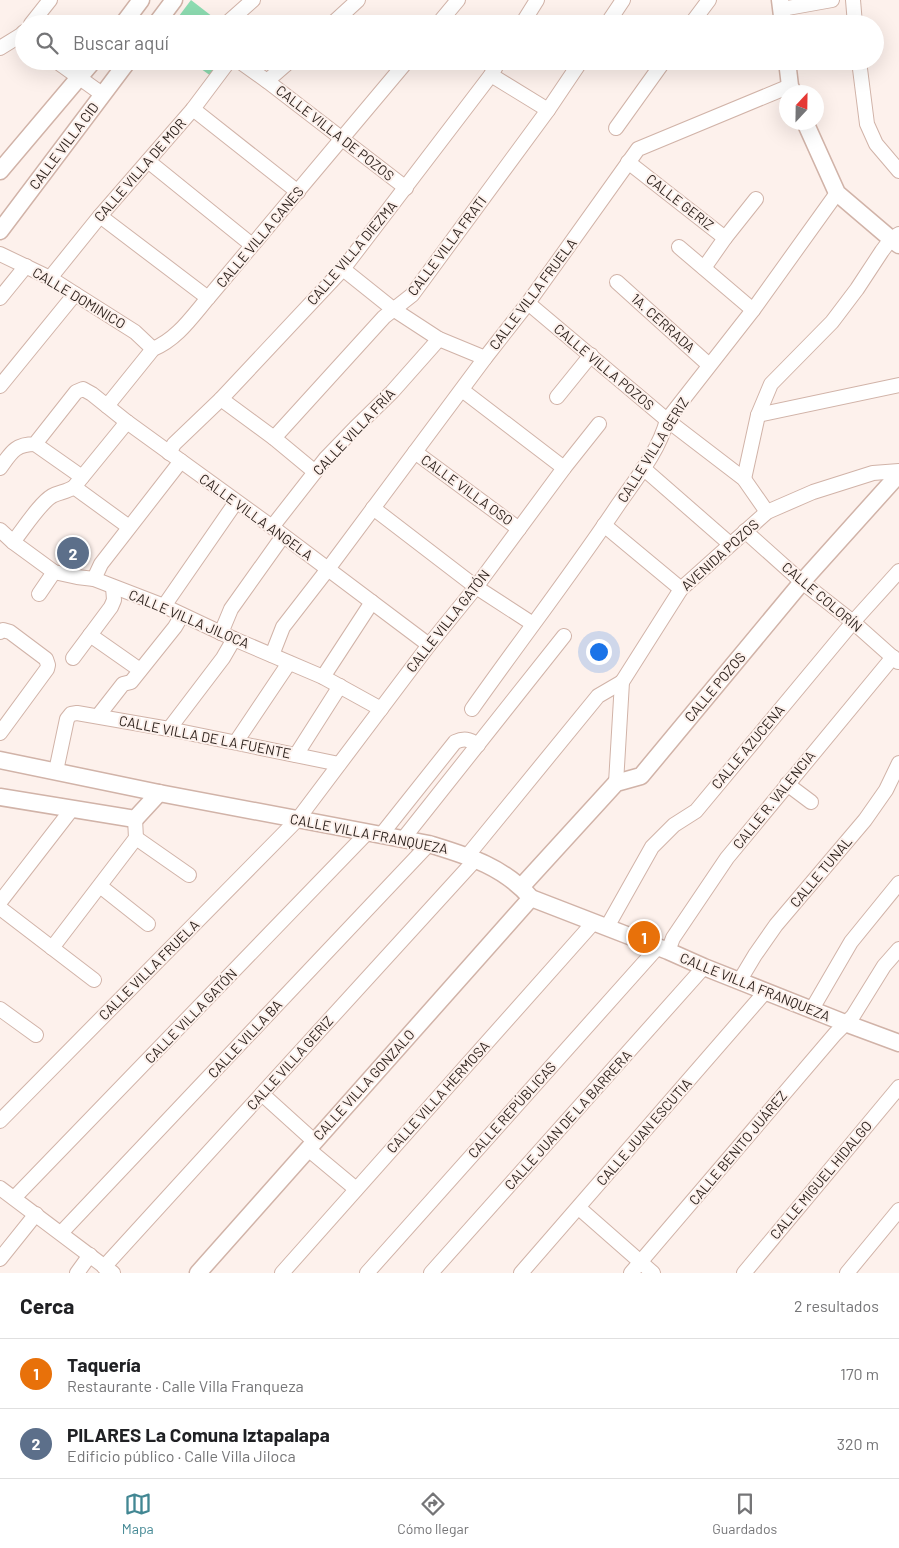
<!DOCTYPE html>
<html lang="es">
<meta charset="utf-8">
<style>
body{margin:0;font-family:Barlow,sans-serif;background:#f6f6f6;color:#202124}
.compass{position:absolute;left:779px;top:85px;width:45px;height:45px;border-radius:50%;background:#fff;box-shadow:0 5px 20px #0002;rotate:22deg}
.you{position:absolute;left:598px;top:651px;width:18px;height:18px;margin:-12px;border:4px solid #fff;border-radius:50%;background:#1a73e8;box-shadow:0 0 0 8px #1a73e833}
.badge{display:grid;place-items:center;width:32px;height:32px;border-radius:50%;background:#428793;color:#fff;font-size:16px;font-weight:700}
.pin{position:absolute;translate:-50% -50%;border:2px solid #fff;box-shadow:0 1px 5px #0006}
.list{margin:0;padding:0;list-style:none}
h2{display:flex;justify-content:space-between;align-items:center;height:65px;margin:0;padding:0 20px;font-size:21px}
h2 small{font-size:16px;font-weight:400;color:#757577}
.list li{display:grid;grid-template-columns:32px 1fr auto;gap:15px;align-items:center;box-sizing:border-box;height:70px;padding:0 20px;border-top:1px solid #e0e0e0}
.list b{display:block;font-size:19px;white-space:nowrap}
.list p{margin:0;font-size:16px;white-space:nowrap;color:#757577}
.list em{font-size:16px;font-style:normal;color:#757577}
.icon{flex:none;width:28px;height:28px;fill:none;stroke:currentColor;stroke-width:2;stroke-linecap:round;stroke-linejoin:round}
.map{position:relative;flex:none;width:899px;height:1273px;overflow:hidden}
.search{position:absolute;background:#fff;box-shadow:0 5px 20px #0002;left:15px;right:15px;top:15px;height:55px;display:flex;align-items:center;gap:12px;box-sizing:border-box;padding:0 18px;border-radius:28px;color:#757577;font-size:19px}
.sheet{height:205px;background:#fff}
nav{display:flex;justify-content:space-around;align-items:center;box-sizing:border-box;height:70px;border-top:1px solid #e0e0e0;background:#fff;font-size:14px;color:#757577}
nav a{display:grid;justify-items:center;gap:2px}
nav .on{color:#428793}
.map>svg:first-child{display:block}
.green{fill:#8ddcb1}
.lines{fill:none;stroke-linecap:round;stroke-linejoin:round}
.minor-casing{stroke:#d1b3a8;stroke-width:16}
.tertiary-casing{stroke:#d1b3a8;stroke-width:19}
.minor{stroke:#fff;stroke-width:14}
.tertiary{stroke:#fff;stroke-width:16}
.labels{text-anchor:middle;stroke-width:4;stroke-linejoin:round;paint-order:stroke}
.street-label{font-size:14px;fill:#2a1f1a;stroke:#fdf1ec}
</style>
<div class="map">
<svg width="899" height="1273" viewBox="0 0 899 1273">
<rect width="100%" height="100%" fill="#fdf1ec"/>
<g class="green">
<path d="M 191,0 L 222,24 L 173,24 Z"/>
<path d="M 190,61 L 235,61 L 218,81 Z"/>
</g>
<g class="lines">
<g class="minor-casing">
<g id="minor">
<path d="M 853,0 L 855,24"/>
<path d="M 782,9 L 832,0"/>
<path d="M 31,24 L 50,0"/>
<path d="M 226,24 L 253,0"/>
<path d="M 332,24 L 358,0"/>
<path d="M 438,24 L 458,0"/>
<path d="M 522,24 L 537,0"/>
<path d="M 607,24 L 623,0"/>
<path d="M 691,24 L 709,0"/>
<path d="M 0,48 L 21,35 L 24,32"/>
<path d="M 56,61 L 102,94"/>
<path d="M 239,61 L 267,81 L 406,188"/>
<path d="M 859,61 L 867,124 L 876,144 L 899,171"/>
<path d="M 491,75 L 548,110"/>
<path d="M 267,81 L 290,61"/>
<path d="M 193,109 L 298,192"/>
<path d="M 616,128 L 664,61"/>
<path d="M 148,161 L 252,245"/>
<path d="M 628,162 L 725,238 L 704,268"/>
<path d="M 100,216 L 208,298"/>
<path d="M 725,238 L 756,199"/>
<path d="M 679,247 L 753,310"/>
<path d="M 0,254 L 50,278 L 75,294 L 135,332 L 153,349"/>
<path d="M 343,269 L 393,309 L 439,339 L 485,358"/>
<path d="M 50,278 L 100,216 L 193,109 L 229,61"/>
<path d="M 617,282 L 709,365"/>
<path d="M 0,298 L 26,266"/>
<path d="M 528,303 L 667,420 L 744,479 L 767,512"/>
<path d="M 0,386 L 75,294"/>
<path d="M 462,390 L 564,468"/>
<path d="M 557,397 L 591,355"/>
<path d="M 221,399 L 274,438 L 315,472"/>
<path d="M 107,406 L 153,349 C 177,339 191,318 208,298 L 407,61"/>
<path d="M 758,415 L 899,385"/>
<path d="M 274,438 L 384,317 L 412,295 L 548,110 L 581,61"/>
<path d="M 35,444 L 82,477"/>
<path d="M 415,452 L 519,529"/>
<path d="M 169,453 L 174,444 L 221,399 L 343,269 L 491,75 L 499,61"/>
<path d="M 0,468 C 11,453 15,444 35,444 L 76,392 L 83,389 L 92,394 L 127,422 L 272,527 L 429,645"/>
<path d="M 643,468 L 730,544"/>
<path d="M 744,479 L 758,415 L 771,384 L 832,322 L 857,289 L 882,251 L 891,239 L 899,234"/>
<path d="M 74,487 L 129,527"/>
<path d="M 373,508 L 476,587 L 533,624"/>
<path d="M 604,525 L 681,589"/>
<path d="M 272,527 L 326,458 L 355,428 L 392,392 L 439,339"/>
<path d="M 0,530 L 13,542 L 54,572 L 77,577 L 94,579 L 164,606 L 234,639 L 323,677 L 381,709"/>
<path d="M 745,531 L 802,582 L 853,622 L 898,662"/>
<path d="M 13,542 C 22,531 40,503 52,496 C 59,492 67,492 74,487 L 127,422"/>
<path d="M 94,579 L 101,564 L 181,461"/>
<path d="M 39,594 L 54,572"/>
<path d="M 164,606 L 236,502"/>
<path d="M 0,632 L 3,630 L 10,632 L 46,659 L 48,665 L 47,669 L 0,733"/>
<path d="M 221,633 L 231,609 L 283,536"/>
<path d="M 90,635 L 140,670"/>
<path d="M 272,655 L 283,627 L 328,569 L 485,358 L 528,303 L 638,149 L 790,86"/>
<path d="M 73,658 L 111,607 L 114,600 L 113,587"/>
<path d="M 323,677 L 372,602"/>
<path d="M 472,709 C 520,641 571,575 618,505 C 636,479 659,451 667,420 L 753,310 L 837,193"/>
<path d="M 98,716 L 123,684 L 131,682 L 175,627 L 182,615"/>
<path d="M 169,729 L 223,658 L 234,639"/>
<path d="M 236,742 L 289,663"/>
<path d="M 296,755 L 340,686"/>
<path d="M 56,771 L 67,719 L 71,714 L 77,713 L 169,729 L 339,764"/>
<path d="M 616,783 L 622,682 L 681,589 L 767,512 L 813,492 L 873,473 L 899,471"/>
<path d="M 787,784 L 811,802"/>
<path d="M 381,835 L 455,742 C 464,738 469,739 478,745"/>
<path d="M 136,838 L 189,875"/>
<path d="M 403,839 L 564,636"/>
<path d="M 468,855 L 598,696 L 622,682"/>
<path d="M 100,886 L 148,924"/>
<path d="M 0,902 L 72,809"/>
<path d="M 0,908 L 94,980"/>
<path d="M 607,927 L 652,847 L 674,825 L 696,811 L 853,622 L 899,571"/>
<path d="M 52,948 L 136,838 L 135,819"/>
<path d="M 668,951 L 673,938 L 727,858 L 893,657"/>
<path d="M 740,980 L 755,955 L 776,925 L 865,820 L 886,790 L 899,763"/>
<path d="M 0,1009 L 36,1035"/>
<path d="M 812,1009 L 851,942 L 899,883"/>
<path d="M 262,1094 L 314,1141"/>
<path d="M 0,1121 L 298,819 L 429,645 L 476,587 L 564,468 L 599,424"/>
<path d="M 308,1149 L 356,1189"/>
<path d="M 0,1188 L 113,1273"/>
<path d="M 14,1198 L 367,833"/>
<path d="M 579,1208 L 653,1273"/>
<path d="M 61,1233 L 429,844"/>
<path d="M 0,1259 L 36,1214"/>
<path d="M 104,1267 L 476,859"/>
<path d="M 77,1273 L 90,1255"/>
<path d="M 282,1273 L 594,922"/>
<path d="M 367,1273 L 657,948"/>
<path d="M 431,1273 L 704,967"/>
<path d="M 521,1273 L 766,991"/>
<path d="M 631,1273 L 835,1034 L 853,1016 L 884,966 L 899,949"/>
<path d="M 744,1273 L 899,1087"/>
<path d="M 847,1273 L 899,1210"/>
</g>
</g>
<g class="tertiary-casing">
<g id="tertiary">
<path d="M 780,0 L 783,24"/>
<path d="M 123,24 L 141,0"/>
<path d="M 156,24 L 174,0"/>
<path d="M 787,61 L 790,86 L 793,92"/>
<path d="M 805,122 L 837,193 L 891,239 L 899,245"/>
<path d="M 0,171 L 93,61"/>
<path d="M 0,231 L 128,61"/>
<path d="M 0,760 L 159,793 L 429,844 C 468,856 503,866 531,898 L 668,951 L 704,967 L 845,1023 L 899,1043"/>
<path d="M 0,797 L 135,819 L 159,793"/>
<path d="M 521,887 L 616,783 L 641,776 L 802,582 L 899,474"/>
<path d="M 198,1273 L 531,898"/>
</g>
</g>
<use href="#minor" class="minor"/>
<use href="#tertiary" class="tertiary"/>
</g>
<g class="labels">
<g class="street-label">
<text transform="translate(335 133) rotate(38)" y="5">CALLE VILLA DE POZOS</text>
<text transform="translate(64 146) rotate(-53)" y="5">CALLE VILLA CID</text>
<text transform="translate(140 170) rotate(-49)" y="5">CALLE VILLA DE MOR</text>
<text transform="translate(680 202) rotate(38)" y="5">CALLE GERIZ</text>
<text transform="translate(260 237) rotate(-50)" y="5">CALLE VILLA CANES</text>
<text transform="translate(447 246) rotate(-53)" y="5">CALLE VILLA FRATI</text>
<text transform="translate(352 253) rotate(-50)" y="5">CALLE VILLA DIEZMA</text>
<text transform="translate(533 294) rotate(-53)" y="5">CALLE VILLA FRUELA</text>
<text transform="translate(79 298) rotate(31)" y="5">CALLE DOMINICO</text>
<text transform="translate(663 323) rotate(42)" y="5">1A. CERRADA</text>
<text transform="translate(604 367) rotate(40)" y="5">CALLE VILLA POZOS</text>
<text transform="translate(354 432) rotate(-47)" y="5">CALLE VILLA FRÍA</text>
<text transform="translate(653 450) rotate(-58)" y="5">CALLE VILLA GERIZ</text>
<text transform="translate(467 490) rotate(36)" y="5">CALLE VILLA OSO</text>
<text transform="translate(256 517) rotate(36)" y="5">CALLE VILLA ANGELA</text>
<text transform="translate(720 555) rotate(-42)" y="5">AVENIDA POZOS</text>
<text transform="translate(822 597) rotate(40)" y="5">CALLE COLORÍN</text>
<text transform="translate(189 619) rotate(23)" y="5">CALLE VILLA JILOCA</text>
<text transform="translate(448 621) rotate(-52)" y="5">CALLE VILLA GATÓN</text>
<text transform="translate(715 687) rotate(-50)" y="5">CALLE POZOS</text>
<text transform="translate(205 737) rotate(11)" y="5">CALLE VILLA DE LA FUENTE</text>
<text transform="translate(748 747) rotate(-50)" y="5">CALLE AZUCENA</text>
<text transform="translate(774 800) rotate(-51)" y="5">CALLE R. VALENCIA</text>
<text transform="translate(369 834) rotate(11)" y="5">CALLE VILLA FRANQUEZA</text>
<text transform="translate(821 872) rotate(-50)" y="5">CALLE TUNAL</text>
<text transform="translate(149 970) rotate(-45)" y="5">CALLE VILLA FRUELA</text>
<text transform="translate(755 987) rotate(22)" y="5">CALLE VILLA FRANQUEZA</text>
<text transform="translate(191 1016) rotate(-46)" y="5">CALLE VILLA GATÓN</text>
<text transform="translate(245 1039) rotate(-47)" y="5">CALLE VILLA BA</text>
<text transform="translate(290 1063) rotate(-48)" y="5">CALLE VILLA GERIZ</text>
<text transform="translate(364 1085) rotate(-48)" y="5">CALLE VILLA GONZALO</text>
<text transform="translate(438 1097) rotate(-48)" y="5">CALLE VILLA HERMOSA</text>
<text transform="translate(512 1110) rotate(-48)" y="5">CALLE REPÚBLICAS</text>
<text transform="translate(568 1120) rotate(-48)" y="5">CALLE JUAN DE LA BARRERA</text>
<text transform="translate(644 1132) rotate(-49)" y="5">CALLE JUAN ESCUTIA</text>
<text transform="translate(738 1148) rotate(-50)" y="5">CALLE BENITO JUÁREZ</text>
<text transform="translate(821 1180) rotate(-50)" y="5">CALLE MIGUEL HIDALGO</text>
</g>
</g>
</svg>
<svg class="compass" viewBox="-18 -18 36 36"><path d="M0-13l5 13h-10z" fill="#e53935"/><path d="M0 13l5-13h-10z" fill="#757577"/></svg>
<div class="you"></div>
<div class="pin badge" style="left:644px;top:937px;background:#e8710a">1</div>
<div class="pin badge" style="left:73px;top:553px;background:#5c6f8a">2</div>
<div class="search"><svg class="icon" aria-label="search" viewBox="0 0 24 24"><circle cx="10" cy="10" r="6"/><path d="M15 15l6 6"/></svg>Buscar aquí</div>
</div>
<section class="sheet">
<h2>Cerca<small>2 resultados</small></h2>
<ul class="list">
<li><span class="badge" style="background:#e8710a">1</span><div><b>Taquería</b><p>Restaurante · Calle Villa Franqueza</p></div><em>170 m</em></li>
<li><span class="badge" style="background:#5c6f8a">2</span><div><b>PILARES La Comuna Iztapalapa</b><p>Edificio público · Calle Villa Jiloca</p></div><em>320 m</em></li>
</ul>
</section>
<nav>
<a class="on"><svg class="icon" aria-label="map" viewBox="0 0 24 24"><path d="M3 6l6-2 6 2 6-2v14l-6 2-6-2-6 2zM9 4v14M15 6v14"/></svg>Mapa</a>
<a><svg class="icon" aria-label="directions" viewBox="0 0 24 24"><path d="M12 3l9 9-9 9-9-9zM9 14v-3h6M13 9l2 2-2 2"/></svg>Cómo llegar</a>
<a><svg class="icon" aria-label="saved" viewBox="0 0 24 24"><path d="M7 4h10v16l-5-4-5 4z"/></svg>Guardados</a>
</nav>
